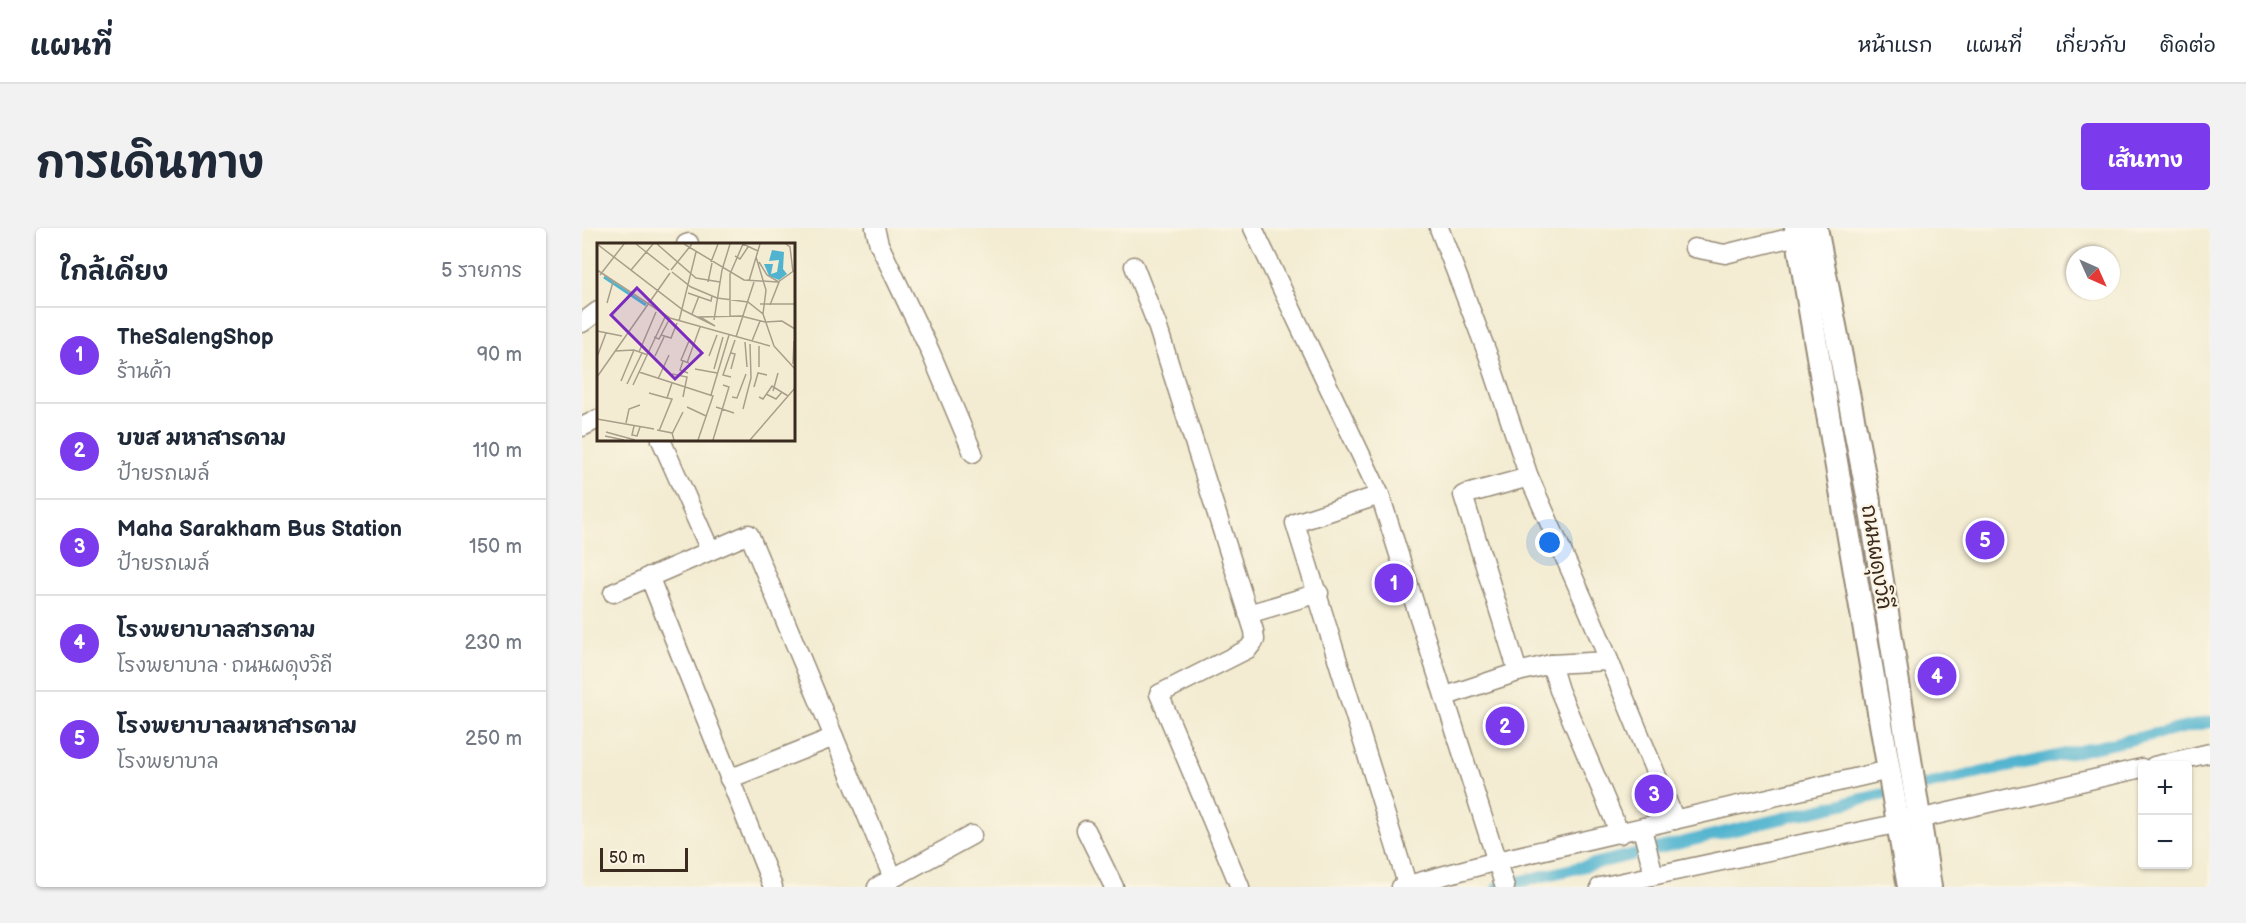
<!DOCTYPE html>
<html lang="th">
<meta charset="utf-8">
<style>
body{margin:0;font-family:"Balsamiq Sans","Playpen Sans Thai",sans-serif;background:#f2f2f3;color:#1f2937}
.controls{position:absolute;right:18px;bottom:18px;display:grid;overflow:hidden;border-radius:6px;box-shadow:0 2px 4px #0004}
.controls button{width:54px;height:54px;display:grid;place-items:center;padding:0;border:0;border-bottom:2px solid #e0e1e3;background:#fff;color:#1f2937;font:30px sans-serif}
.compass{position:absolute;left:1484px;top:18px;width:54px;height:54px;border-radius:50%;background:#fff;box-shadow:0 2px 4px #0004;rotate:135deg}
.scale{position:absolute;left:18px;bottom:15px;width:88px;box-sizing:border-box;padding-left:6px;border:3px solid #3b2a1e;border-top:0;font-size:16px;line-height:21px;white-space:nowrap;color:#3b2a1e;-webkit-text-stroke:4px #fcf5e5;paint-order:stroke}
.you{position:absolute;left:968px;top:315px;width:21px;height:21px;margin:-15px;border:4px solid #fff;border-radius:50%;background:#1a73e8;box-shadow:0 0 0 9px #1a73e833}
.badge{display:grid;place-items:center;width:39px;height:39px;border-radius:50%;background:#7c3aed;color:#fff;font-size:20px;font-weight:700}
.pin{position:absolute;translate:-50% -50%;border:3px solid #fff;box-shadow:0 2px 6px #0006}
.list{margin:0;padding:0;list-style:none}
h2{display:flex;justify-content:space-between;align-items:center;height:78px;margin:0;padding:0 24px;font-size:26px}
h2 small{font-size:20px;font-weight:400;color:#747a83}
.list li{display:grid;grid-template-columns:39px 1fr auto;gap:18px;align-items:center;box-sizing:border-box;height:96px;padding:0 24px;border-top:2px solid #e0e1e3}
.list b{display:block;font-size:22px;white-space:nowrap}
.list p{margin:0;font-size:20px;white-space:nowrap;color:#747a83}
.list em{font-size:20px;font-style:normal;color:#747a83}
.map{position:relative;flex:none;width:1628px;height:659px;overflow:hidden;border-radius:6px}
header{display:flex;align-items:center;gap:36px;box-sizing:border-box;height:84px;padding:0 30px;background:#fff;border-bottom:2px solid #e0e1e3}
header strong{font-size:28px}
nav{display:flex;gap:33px;margin-inline-start:auto;font-size:21px}
.intro{display:flex;align-items:center;justify-content:space-between;box-sizing:border-box;height:144px;padding:0 36px}
h1{margin:0;font-size:42px}
.button{padding:15px 27px;border-radius:6px;background:#7c3aed;color:#fff;font-size:21px;font-weight:700}
main{display:flex;gap:36px;padding:0 36px}
aside{flex:1;background:#fff;border-radius:6px;box-shadow:0 2px 4px #0004}
.map>svg:first-child{display:block}
.lines{fill:none;stroke-linecap:round;stroke-linejoin:round}
.canal{stroke:#50b3cf;stroke-width:12}
.minor-casing{stroke:#978b78;stroke-width:21}
.major-casing{stroke:#978b78;stroke-width:26}
.minor{stroke:#fff;stroke-width:18}
.major{stroke:#fff;stroke-width:22}
.labels{text-anchor:middle;stroke-width:4.5;stroke-linejoin:round;paint-order:stroke}
.street-label{font-size:21px;fill:#3b2a1e;stroke:#fcf5e5}
.inset-river{fill:none;stroke:#50b3cf;stroke-width:3}
.inset-road{fill:none;stroke:#a99e8a;stroke-width:1.5}
.view{fill:#7b2cbf;fill-opacity:0.15;stroke:#7b2cbf;stroke-width:3}
.inset-edge{fill:none;stroke:#3b2a1e;stroke-width:3}
</style>
<header>
<strong>แผนที่</strong>
<nav><a>หน้าแรก</a><a>แผนที่</a><a>เกี่ยวกับ</a><a>ติดต่อ</a></nav>
</header>
<div class="intro"><h1>การเดินทาง</h1><a class="button">เส้นทาง</a></div>
<main>
<aside>
<h2>ใกล้เคียง<small>5 รายการ</small></h2>
<ul class="list">
<li><span class="badge">1</span><div><b>TheSalengShop</b><p>ร้านค้า</p></div><em>90 m</em></li>
<li><span class="badge">2</span><div><b>บขส มหาสารคาม</b><p>ป้ายรถเมล์</p></div><em>110 m</em></li>
<li><span class="badge">3</span><div><b>Maha Sarakham Bus Station</b><p>ป้ายรถเมล์</p></div><em>150 m</em></li>
<li><span class="badge">4</span><div><b>โรงพยาบาลสารคาม</b><p>โรงพยาบาล · ถนนผดุงวิถี</p></div><em>230 m</em></li>
<li><span class="badge">5</span><div><b>โรงพยาบาลมหาสารคาม</b><p>โรงพยาบาล</p></div><em>250 m</em></li>
</ul>
</aside>
<div class="map">
<svg width="1628" height="659" viewBox="0 0 1628 659">
<rect width="100%" height="100%" fill="#fcf5e5"/>
<filter id="ink" filterUnits="userSpaceOnUse"><feTurbulence type="fractalNoise" baseFrequency=".0167" numOctaves="2"/><feDisplacementMap in="SourceGraphic" scale="12" xChannelSelector="R" yChannelSelector="G"/><feConvolveMatrix kernelMatrix="1 2 1 2 8 2 1 2 1" color-interpolation-filters="sRGB"/></filter>
<filter id="wash" filterUnits="userSpaceOnUse"><feTurbulence type="fractalNoise" baseFrequency=".008" numOctaves="4" result="noise"/><feDisplacementMap in="SourceGraphic" scale="24" xChannelSelector="R" yChannelSelector="G"/><feGaussianBlur stdDeviation="1.35" result="paint"/><feColorMatrix in="noise" values="0 0 0 0 0 0 0 0 0 0 0 0 0 0 0 0 0 1.4 0 .05"/><feComposite in="paint" operator="in"/></filter>
<g filter="url(#wash)">
<rect width="100%" height="100%" fill="#f3ecd2"/>
<g class="lines">
<path class="canal" d="M 916,659 L 1289,569 L 1628,494"/>
</g>
</g>
<g filter="url(#ink)">
<g class="lines">
<g class="minor-casing">
<g id="minor">
<path d="M 293,0 L 297,16 L 348,123 L 391,225"/>
<path d="M 671,0 L 798,267 L 923,659"/>
<path d="M 857,0 L 906,127 L 947,249 L 1007,384 L 1093,592"/>
<path d="M 104,16 L 107,15"/>
<path d="M 1112,20 L 1143,26 L 1215,8"/>
<path d="M 552,38 L 575,97 L 672,403 L 673,412 L 666,421 L 577,466 L 658,659"/>
<path d="M 0,95 L 16,83"/>
<path d="M 0,199 L 16,191"/>
<path d="M 79,212 L 128,322"/>
<path d="M 798,267 L 713,295 L 826,659"/>
<path d="M 67,348 L 191,659"/>
<path d="M 31,365 L 167,306 L 311,650"/>
<path d="M 666,386 L 737,365"/>
<path d="M 1027,433 L 969,436 L 977,462 L 1038,606"/>
<path d="M 936,444 L 881,267 L 947,249"/>
<path d="M 864,468 L 936,444 L 969,436"/>
<path d="M 1572,538 L 1628,525"/>
<path d="M 147,551 L 252,509"/>
<path d="M 1060,601 L 1072,647"/>
<path d="M 504,602 L 532,659"/>
<path d="M 295,659 L 390,607"/>
<path d="M 819,659 L 915,633 L 1307,542"/>
<path d="M 1018,659 L 1332,592 L 1560,540"/>
</g>
</g>
<g class="major-casing">
<g id="major">
<path d="M 1214,0 L 1327,659"/>
<path d="M 1234,0 L 1289,283 L 1348,659"/>
</g>
</g>
<use href="#minor" class="minor"/>
<use href="#major" class="major"/>
</g>
</g>
<g class="labels">
<g class="street-label">
<text transform="translate(1295 329) rotate(81)" y="7">ถนนผดุงวิถี</text>
</g>
</g>
<g transform="translate(15 15)">
<rect width="198" height="198" fill="#f3ecd2"/>
<path d="M 175,7 L 187,9 L 186,26 L 190,31 L 182,37 L 172,33 L 167,21 L 176,21 L 174,31 L 180,29 L 182,17 L 172,18 Z" fill="#50b3cf"/>
<path class="inset-river" d="M 7,34 L 49,62"/>
<path class="inset-road" d="M 0,1 L 86,67 L 118,83 L 103,74 L 144,73 L 168,79M 39,1 L 72,27M 60,1 L 99,35 L 123,39M 87,1 L 147,37 L 181,39 L 198,27M 189,1 L 193,4 L 196,29M 138,13 L 143,16 L 151,4M 159,14 L 169,47 L 166,71M 114,19 L 121,1M 162,19 L 170,32 L 182,39 L 173,62M 0,27 L 73,75 L 173,103M 34,27 L 56,1M 74,27 L 95,1M 125,27 L 133,1M 75,29 L 94,44 L 120,55 L 151,59 L 166,71 L 177,103M 133,31 L 146,1 L 161,8M 133,31 L 133,73M 3,32 L 27,1M 152,38 L 163,1M 111,39 L 115,20M 91,50 L 114,58 L 115,53M 10,60 L 16,39M 163,61 L 198,61M 95,71 L 102,53M 117,77 L 125,27M 82,78 L 99,9M 168,79 L 185,78 L 198,86M 0,88 L 25,93M 64,92 L 74,95 L 80,80M 57,94 L 62,96 L 73,75M 139,94 L 157,39M 155,98 L 163,78M 148,99 L 150,124M 162,103 L 162,124M 177,103 L 198,126M 18,108 L 37,107 L 51,112M 42,109 L 59,69M 134,110 L 138,111 L 134,126M 58,113 L 67,94M 112,113 L 120,92M 0,114 L 9,90M 86,118 L 83,127 L 91,130M 90,120 L 103,84M 92,120 L 84,117 L 92,98M 196,121 L 197,98M 98,126 L 120,130M 117,126 L 126,94M 42,129 L 116,153 L 101,197M 75,131 L 90,134 L 86,154M 0,134 L 73,30M 134,134 L 126,132 L 138,97M 61,136 L 72,112M 24,138 L 37,107M 30,141 L 45,110M 36,142 L 69,72M 157,144 L 161,130 L 170,132M 176,148 L 181,130M 52,150 L 70,155M 169,151 L 179,156 L 185,149M 114,152 L 132,92M 135,154 L 140,155 L 149,131M 162,154 L 166,156 L 175,143 L 191,153M 90,164 L 109,173M 119,164 L 137,170M 146,166 L 154,135 L 153,101M 0,176 L 57,186M 29,180 L 32,166 L 43,162M 37,183 L 35,192 L 40,193 L 43,184M 60,187 L 75,190 L 77,197M 62,188 L 75,156 L 70,155 L 75,140M 9,189 L 38,197M 75,191 L 86,169M 8,193 L 27,197M 116,197 L 132,144 L 126,142M 153,197 L 198,145"/>
<path class="view" d="M 40,45 L 105,110 L 78,136 L 14,72 Z"/>
<rect width="198" height="198" class="inset-edge"/>
</g>
</svg>
<div class="controls">
<button>+</button>
<button>−</button>
</div>
<svg class="compass" viewBox="-18 -18 36 36"><path d="M0-13l5 13h-10z" fill="#e53935"/><path d="M0 13l5-13h-10z" fill="#747a83"/></svg>
<div class="scale">50 m</div>
<div class="you"></div>
<div class="pin badge" style="left:812px;top:355px">1</div>
<div class="pin badge" style="left:923px;top:498px">2</div>
<div class="pin badge" style="left:1072px;top:566px">3</div>
<div class="pin badge" style="left:1355px;top:448px">4</div>
<div class="pin badge" style="left:1403px;top:312px">5</div>
</div>
</main>
